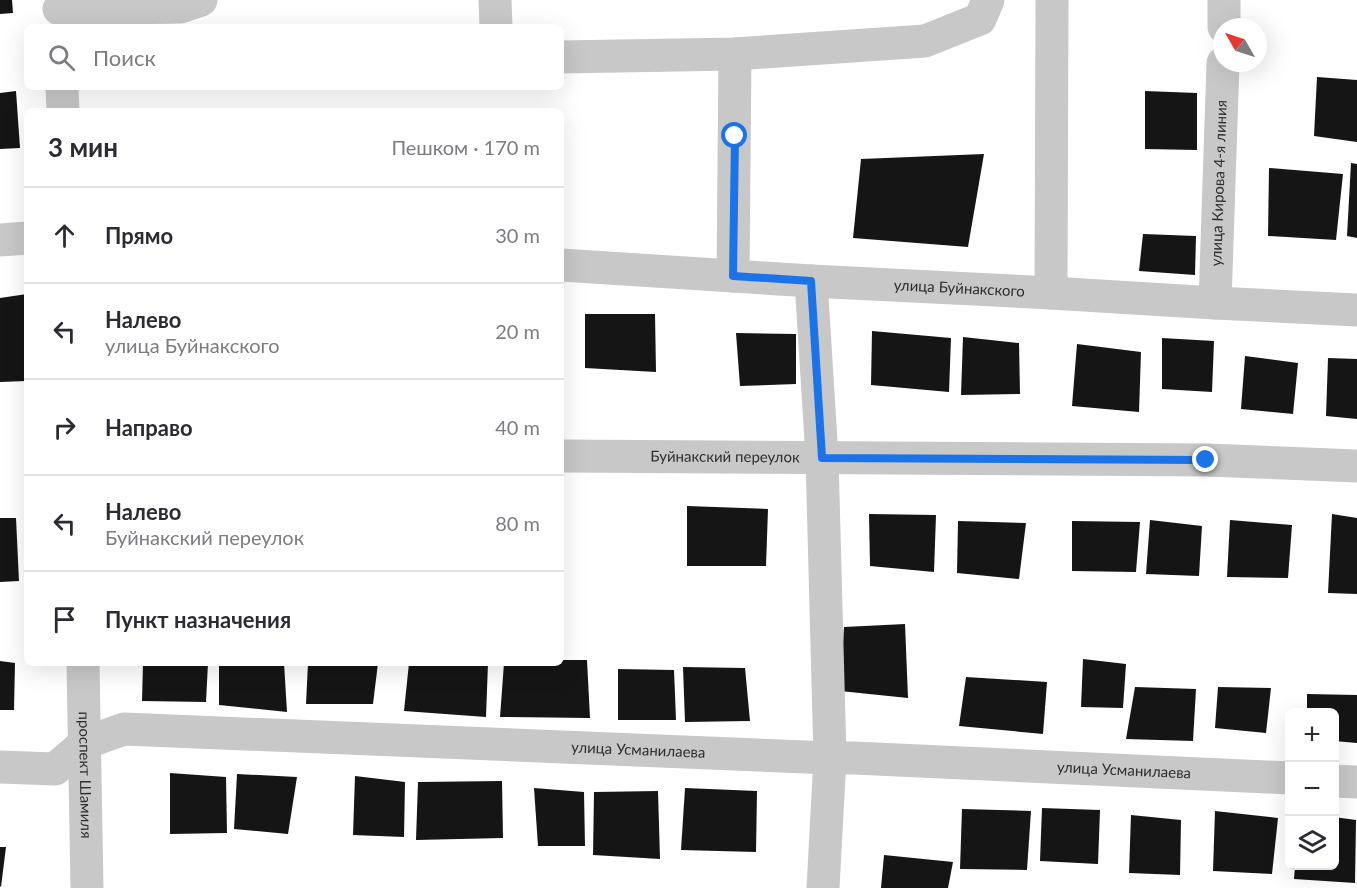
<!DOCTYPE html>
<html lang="ru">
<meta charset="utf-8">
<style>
body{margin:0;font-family:Lato,sans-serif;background:#f7f7f7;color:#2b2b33}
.controls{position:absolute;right:18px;bottom:18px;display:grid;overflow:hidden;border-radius:9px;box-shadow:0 6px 24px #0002}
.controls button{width:54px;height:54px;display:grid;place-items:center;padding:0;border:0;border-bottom:2px solid #e1e1e2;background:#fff;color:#2b2b33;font:30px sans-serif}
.compass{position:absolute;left:1213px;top:18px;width:54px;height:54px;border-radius:50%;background:#fff;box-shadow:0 6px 24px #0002;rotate:309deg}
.stop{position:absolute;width:18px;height:18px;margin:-14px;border:4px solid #1a73e8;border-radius:50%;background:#fff}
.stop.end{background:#1a73e8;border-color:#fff;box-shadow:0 2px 6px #0008}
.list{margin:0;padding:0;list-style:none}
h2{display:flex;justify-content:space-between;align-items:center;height:78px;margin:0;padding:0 24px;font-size:26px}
h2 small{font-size:20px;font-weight:400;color:#7c7c81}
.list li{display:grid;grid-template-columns:39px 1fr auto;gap:18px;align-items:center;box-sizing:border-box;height:96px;padding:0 24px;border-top:2px solid #e1e1e2}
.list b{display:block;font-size:22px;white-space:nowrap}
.list p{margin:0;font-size:20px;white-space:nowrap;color:#7c7c81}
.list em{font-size:20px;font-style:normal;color:#7c7c81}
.icon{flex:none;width:33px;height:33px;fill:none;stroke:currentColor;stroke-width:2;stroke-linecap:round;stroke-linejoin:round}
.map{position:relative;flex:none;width:1357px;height:888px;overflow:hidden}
.search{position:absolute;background:#fff;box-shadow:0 6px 24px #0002;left:24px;top:24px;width:540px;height:66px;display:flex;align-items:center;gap:15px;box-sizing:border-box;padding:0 21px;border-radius:9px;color:#7c7c81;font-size:22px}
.panel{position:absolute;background:#fff;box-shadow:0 6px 24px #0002;left:24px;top:108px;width:540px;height:558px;border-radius:9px}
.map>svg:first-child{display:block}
.building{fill:#151515}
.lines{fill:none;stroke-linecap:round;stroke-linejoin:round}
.minor{stroke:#c8c8c8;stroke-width:33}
.route{stroke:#1a73e8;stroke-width:8}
.labels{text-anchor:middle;stroke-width:6;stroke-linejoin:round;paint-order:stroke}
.street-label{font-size:15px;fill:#2e2e2e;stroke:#fff}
</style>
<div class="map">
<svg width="1357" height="888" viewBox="0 0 1357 888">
<rect width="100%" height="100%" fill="#fff"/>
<g class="building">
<path d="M 0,0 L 12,0 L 13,13 L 0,14 Z"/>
<path d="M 1317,77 L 1357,80 L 1357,142 L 1314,136 Z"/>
<path d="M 16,91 L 20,148 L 0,149 L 0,93 Z"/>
<path d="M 1145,91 L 1197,93 L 1197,150 L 1145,149 Z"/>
<path d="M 984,154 L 968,247 L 853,238 L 861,159 Z"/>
<path d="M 1351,163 L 1357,164 L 1357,238 L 1347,236 Z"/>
<path d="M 1269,168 L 1343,174 L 1336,240 L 1268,236 Z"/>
<path d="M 1143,234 L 1196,236 L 1195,275 L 1139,271 Z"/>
<path d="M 27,294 L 27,381 L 0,382 L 0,298 Z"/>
<path d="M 585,314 L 655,314 L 656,372 L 585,368 Z"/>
<path d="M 872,331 L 951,338 L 949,392 L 871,385 Z"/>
<path d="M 736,333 L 796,334 L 796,384 L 740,386 Z"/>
<path d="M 963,337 L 1019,343 L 1020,394 L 961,395 Z"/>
<path d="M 1162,338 L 1214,341 L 1212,392 L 1162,389 Z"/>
<path d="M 1077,344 L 1141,352 L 1139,412 L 1072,406 Z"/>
<path d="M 1245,356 L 1298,363 L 1293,414 L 1241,409 Z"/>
<path d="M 1328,358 L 1357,359 L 1357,419 L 1326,416 Z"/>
<path d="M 687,506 L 768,509 L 766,566 L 687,566 Z"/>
<path d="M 869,514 L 936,515 L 934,572 L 870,566 Z"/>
<path d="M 1332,514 L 1357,518 L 1357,594 L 1328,593 Z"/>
<path d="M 0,518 L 16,518 L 19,581 L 0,582 Z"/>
<path d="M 1150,520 L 1202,526 L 1199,576 L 1146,574 Z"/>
<path d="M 1230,520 L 1292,525 L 1288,578 L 1227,577 Z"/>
<path d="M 958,521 L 1026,523 L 1019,579 L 957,573 Z"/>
<path d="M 1072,521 L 1140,522 L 1136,572 L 1072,571 Z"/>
<path d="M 905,624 L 908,698 L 840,691 L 844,627 Z"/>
<path d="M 1083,659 L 1126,664 L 1123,708 L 1081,707 Z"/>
<path d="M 561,660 L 587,660 L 590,718 L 500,717 L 504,663 L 561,663 Z"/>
<path d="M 0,661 L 15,663 L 14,710 L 0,710 Z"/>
<path d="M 143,663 L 208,663 L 206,702 L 142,701 Z"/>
<path d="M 219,663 L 284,663 L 287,712 L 219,705 Z"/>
<path d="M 308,663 L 378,663 L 373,704 L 306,704 Z"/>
<path d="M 409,663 L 488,663 L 486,717 L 404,711 Z"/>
<path d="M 683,667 L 745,668 L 750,721 L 685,722 Z"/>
<path d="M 618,669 L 674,670 L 676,720 L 618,720 Z"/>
<path d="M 966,677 L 1047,682 L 1043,734 L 959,726 Z"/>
<path d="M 1135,687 L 1196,689 L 1193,741 L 1126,739 Z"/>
<path d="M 1218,687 L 1271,688 L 1266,733 L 1215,728 Z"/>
<path d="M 1307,694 L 1357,695 L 1357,743 L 1334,741 L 1334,712 L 1307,712 Z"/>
<path d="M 170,773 L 226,777 L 227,833 L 170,834 Z"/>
<path d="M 237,774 L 297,777 L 288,834 L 234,829 Z"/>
<path d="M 355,776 L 405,782 L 404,837 L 353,835 Z"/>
<path d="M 502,781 L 503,838 L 416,840 L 418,782 Z"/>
<path d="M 534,788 L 584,792 L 585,846 L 538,846 Z"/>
<path d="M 685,788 L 757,791 L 756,852 L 681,850 Z"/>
<path d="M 658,791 L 660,859 L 593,855 L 594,792 Z"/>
<path d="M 1042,808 L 1100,810 L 1098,864 L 1040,861 Z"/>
<path d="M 962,809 L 1031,811 L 1027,870 L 960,869 Z"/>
<path d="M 1215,811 L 1278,818 L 1272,874 L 1213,871 Z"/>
<path d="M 1131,815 L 1181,820 L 1180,875 L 1129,873 Z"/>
<path d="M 1334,817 L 1356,820 L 1355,883 L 1294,879 L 1295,866 L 1334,866 Z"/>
<path d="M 0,847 L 6,847 L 1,887 L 0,886 Z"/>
<path d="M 884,855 L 953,862 L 948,888 L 881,888 Z"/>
</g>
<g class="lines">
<g class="minor">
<path d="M 495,0 L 496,27"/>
<path d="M 1224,0 L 1224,27"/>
<path d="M 59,9 L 180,7 L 201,0"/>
<path d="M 561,57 L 735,54 L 925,41 L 980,19 L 988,0"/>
<path d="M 62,87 L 63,111"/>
<path d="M 0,240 L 27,238"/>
<path id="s1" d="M 561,265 L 811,281 L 1051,293 L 1215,303 L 1357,310"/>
<path d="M 733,276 L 735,54"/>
<path d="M 811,281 L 822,457 L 830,758 L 823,888"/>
<path d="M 1051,293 L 1052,0"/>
<path id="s2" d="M 1215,303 L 1223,63"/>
<path id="s3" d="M 561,456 L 1207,460 L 1357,466"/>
<path id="s4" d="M 83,663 L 87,888"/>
<path id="s5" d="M 0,767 L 55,769 L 85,743 L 124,729 L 830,758 L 854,758 L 1290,778"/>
<path d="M 1334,781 L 1357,782"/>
</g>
</g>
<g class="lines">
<path class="route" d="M 735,136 L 733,276 L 811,281 L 822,458 L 1206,460"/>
</g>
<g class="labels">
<g class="street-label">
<text dy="5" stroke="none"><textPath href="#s2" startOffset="120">улица Кирова 4-я линия</textPath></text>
<text dy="5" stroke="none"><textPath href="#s1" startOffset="399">улица Буйнакского</textPath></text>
<text dy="5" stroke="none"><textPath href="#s3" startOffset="164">Буйнакский переулок</textPath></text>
<text dy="5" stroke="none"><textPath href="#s5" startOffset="651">улица Усманилаева</textPath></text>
<text dy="5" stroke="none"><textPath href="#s5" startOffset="1137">улица Усманилаева</textPath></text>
<text dy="5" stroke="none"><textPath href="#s4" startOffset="112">проспект Шамиля</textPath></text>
</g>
</g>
</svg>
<div class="controls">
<button>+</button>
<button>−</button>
<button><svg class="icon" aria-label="layers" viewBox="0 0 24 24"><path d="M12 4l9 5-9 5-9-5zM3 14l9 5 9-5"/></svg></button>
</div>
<svg class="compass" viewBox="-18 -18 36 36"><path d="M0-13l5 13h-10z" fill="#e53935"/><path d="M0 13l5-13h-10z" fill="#7c7c81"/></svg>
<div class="stop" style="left:735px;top:136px"></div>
<div class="stop end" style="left:1206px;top:460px"></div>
<div class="search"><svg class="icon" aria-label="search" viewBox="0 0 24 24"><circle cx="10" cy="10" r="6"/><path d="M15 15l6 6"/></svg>Поиск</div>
<section class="panel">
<h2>3 мин<small>Пешком · 170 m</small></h2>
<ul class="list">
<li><svg class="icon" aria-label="ahead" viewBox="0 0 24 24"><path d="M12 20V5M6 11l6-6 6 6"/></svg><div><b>Прямо</b></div><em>30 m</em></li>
<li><svg class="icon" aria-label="left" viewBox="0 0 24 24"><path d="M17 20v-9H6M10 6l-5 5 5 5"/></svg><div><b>Налево</b><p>улица Буйнакского</p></div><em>20 m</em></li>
<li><svg class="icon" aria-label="right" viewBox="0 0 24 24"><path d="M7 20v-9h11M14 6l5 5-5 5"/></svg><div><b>Направо</b></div><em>40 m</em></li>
<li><svg class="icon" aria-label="left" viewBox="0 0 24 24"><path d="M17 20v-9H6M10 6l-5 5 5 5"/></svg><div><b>Налево</b><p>Буйнакский переулок</p></div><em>80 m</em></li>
<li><svg class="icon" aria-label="arrive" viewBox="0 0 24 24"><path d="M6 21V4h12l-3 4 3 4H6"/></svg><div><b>Пункт назначения</b></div></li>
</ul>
</section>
</div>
